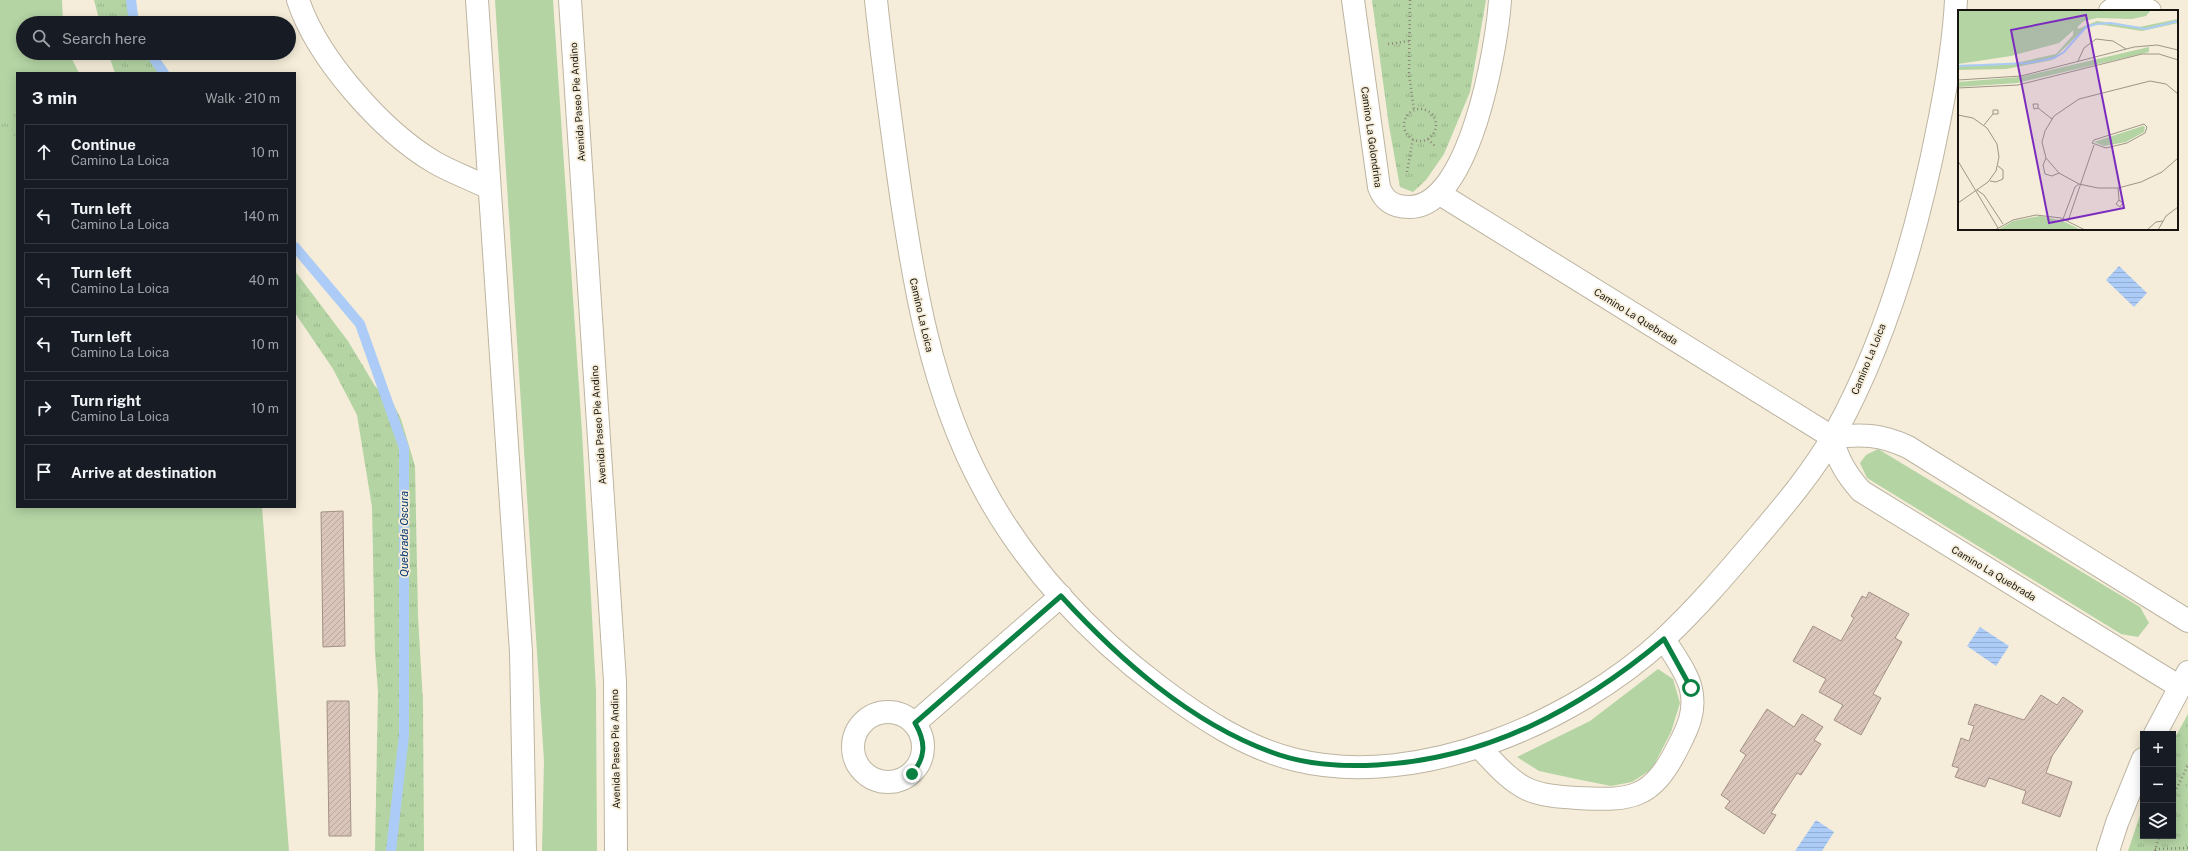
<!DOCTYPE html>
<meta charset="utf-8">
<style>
body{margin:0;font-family:"Public Sans",sans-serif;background:#20242c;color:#f1f3f6}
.controls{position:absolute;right:12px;bottom:12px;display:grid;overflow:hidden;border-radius:0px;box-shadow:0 2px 10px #0003}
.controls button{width:36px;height:36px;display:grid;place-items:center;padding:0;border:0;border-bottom:1px solid #363941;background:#171b24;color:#f1f3f6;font:20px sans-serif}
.stop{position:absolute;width:12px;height:12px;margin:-9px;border:3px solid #0b8043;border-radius:50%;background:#fff}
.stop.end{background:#0b8043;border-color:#fff;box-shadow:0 1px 4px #0008}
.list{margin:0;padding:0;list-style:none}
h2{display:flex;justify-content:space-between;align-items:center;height:52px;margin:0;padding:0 16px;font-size:17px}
h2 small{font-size:13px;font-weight:400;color:#9ea1a6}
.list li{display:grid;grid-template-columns:26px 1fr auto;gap:12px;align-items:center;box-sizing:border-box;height:56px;margin:0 8px 8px;padding:0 8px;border:1px solid #363941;border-radius:0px}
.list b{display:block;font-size:15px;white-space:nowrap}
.list p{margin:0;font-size:13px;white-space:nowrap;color:#9ea1a6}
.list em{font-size:13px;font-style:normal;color:#9ea1a6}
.icon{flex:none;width:22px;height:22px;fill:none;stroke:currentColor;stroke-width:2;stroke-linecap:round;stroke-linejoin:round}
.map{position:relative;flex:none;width:2188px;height:851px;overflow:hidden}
.search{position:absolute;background:#171b24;box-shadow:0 2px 10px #0003;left:16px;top:16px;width:280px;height:44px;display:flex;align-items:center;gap:10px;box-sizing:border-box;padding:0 14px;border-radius:22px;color:#9ea1a6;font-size:15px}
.panel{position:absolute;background:#171b24;box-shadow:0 2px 10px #0003;left:16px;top:72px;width:280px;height:436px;border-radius:0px}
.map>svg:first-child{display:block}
.grass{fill:#b4d4a4}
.park{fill:url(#park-tufts)}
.water{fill:url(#water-rules)}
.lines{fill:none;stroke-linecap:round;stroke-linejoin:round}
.stream{stroke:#acccf7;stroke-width:10}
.building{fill:url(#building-hatch);stroke:#a39086}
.minor-casing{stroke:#bdb5a2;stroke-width:24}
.major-casing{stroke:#bdb5a2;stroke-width:24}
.path{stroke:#8c8678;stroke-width:2.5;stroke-dasharray:1 3;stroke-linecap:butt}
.minor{stroke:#fff;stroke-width:22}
.major{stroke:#fff;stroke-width:22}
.route{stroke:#0b8043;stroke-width:5}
.labels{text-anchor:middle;stroke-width:3.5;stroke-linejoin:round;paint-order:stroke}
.street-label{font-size:10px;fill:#17140d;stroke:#f5edd9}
.water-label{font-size:11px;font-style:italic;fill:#003370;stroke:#f5edd9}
.inset-river{fill:none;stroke:#acccf7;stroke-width:2}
.inset-road{fill:none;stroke:#9c9687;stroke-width:1}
.view{fill:#7b2cbf;fill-opacity:0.15;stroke:#7b2cbf;stroke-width:2}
.inset-edge{fill:none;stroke:#17140d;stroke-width:2}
</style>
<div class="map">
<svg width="2188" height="851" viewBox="0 0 2188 851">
<defs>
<pattern id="park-tufts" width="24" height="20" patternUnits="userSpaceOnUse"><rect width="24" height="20" fill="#b4d4a4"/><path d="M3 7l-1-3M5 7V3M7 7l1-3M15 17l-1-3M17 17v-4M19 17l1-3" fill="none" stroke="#9ab58c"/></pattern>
<pattern id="water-rules" width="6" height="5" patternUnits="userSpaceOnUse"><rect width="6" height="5" fill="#acccf7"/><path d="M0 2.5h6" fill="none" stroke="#93aed3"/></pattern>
<pattern id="building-hatch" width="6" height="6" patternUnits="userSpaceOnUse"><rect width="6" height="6" fill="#d9c5ba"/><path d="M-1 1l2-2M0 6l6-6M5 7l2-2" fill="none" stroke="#baa89f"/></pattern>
</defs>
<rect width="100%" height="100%" fill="#f5edd9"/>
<g class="grass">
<path d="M 0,0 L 62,0 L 63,23 L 23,23 L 23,53 L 69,53 L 79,73 L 17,73 L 17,507 L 262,507 L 289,851 L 0,851 Z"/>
<path d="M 495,0 L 553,0 L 582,432 L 596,690 L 597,851 L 542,851 L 544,761 Z"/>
<path d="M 1878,449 L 2140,607 L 2149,623 L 2138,637 L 2121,634 L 1867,478 L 1860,463 L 1866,455 Z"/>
<path d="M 1658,669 L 1673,679 L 1680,703 L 1671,732 L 1652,769 L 1632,782 L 1611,786 L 1576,779 L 1539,771 L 1517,757 L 1590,721 Z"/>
</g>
<g class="park">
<path d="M 94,0 L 129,0 L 136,23 L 100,23 Z"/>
<path d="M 1372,0 L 1486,0 L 1470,92 L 1444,154 L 1426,180 L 1413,192 L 1400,187 L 1389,126 Z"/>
<path d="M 108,53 L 147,53 L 158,73 L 115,73 Z"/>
<path d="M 0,109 L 17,112 L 17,137 L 0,131 Z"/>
<path d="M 295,271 L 348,341 L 375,386 L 394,405 L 401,419 L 415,466 L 418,616 L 423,702 L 424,851 L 375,851 L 378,691 L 375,653 L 372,507 L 357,415 L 333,369 L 295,313 Z"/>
<path d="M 2188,714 L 2188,851 L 2128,851 L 2143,806 L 2143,836 L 2173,836 L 2173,741 Z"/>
</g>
<g class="water">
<path d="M 2119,266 L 2147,293 L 2134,307 L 2106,280 Z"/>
<path d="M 1980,627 L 2009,646 L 1996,666 L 1967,646 Z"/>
<path d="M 1816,820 L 1834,832 L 1822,851 L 1795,851 Z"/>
</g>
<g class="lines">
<g class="stream">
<path d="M 131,0 L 134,23"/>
<path d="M 150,53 L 164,73"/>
<path d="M 295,247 L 360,324 L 404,448 L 404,735 L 391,851"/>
</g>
</g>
<g class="building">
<path d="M 343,511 L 345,646 L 323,647 L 321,512 Z"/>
<path d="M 1869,592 L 1909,614 L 1895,638 L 1902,642 L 1873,694 L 1881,698 L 1861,735 L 1834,720 L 1843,705 L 1819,692 L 1826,679 L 1793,661 L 1813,626 L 1841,641 L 1854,618 L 1851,616 L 1862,596 L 1866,598 Z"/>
<path d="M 2041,695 L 2057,705 L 2063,697 L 2083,711 L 2052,756 L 2046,773 L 2072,782 L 2060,817 L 2022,803 L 2026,791 L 1989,778 L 1985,787 L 1955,777 L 1959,768 L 1952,766 L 1961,738 L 1969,741 L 1974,726 L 1968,724 L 1975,704 L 2024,720 Z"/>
<path d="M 327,701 L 349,701 L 351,836 L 329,836 Z"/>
<path d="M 1767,709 L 1794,727 L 1802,714 L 1823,727 L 1814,740 L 1821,744 L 1801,775 L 1797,773 L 1771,813 L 1776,815 L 1764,834 L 1725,808 L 1730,801 L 1721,795 L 1746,755 L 1740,751 Z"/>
</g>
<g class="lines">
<g class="minor-casing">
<g id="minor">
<path d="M 298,0 C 317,58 382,131 434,162 C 451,172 471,179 489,188"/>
<path d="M 876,0 C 882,58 890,116 898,174 C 913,282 931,392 984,489 C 1026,567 1090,635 1161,688 C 1201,718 1246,748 1296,760 C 1419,790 1574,722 1664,639 C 1697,608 1726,574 1755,540 C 1783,507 1813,472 1835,433 C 1886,341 1919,225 1939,122 C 1947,82 1954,41 1956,0"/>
<path d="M 1353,0 L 1379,187 C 1384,201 1393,207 1409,207 C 1470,208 1497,46 1500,0"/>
<path d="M 2110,11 C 2121,2 2138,3 2150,11"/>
<path d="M 1440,194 L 1832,437 C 1862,434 1880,434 1908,447 L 2188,621"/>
<path d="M 1832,437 C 1837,459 1846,474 1861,491 L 2180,687"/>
<circle cx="888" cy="747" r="35"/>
<path d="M 915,723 L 1061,596"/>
<path d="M 2155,734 L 2188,672"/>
<path d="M 1479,747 C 1494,762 1508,780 1527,789 C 1542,796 1561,797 1578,798 C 1632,801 1652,799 1678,747 C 1688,728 1696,711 1691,689 C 1687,672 1673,654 1664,639"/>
<path d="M 2108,851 L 2117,823 L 2143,759"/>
</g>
</g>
<g class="major-casing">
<g id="major">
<path d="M 477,0 L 521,652 L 525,851"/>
<path d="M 570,0 L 615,681 L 616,851"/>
</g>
</g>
<g class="path">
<path d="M 1410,0 L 1409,74 L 1414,110"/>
<path d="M 1388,44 L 1409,41"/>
<circle cx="1420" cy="125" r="16"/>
<path d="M 1428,139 L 1436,147"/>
<path d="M 1407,172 L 1413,139"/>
<path d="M 2173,796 L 2188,765"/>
<path d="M 2155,849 L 2188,848"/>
<path d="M 2155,851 L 2159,836"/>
</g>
<use href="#minor" class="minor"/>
<use href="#major" class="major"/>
</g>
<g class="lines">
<path class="route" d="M 912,774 C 926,757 926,742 915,723 L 1061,596 C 1119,659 1189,722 1271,752 C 1305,765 1341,767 1377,765 C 1488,759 1580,709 1664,639 L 1691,688"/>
</g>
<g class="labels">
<g class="street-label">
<text transform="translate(577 102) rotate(-94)" y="4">Avenida Paseo Pie Andino</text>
<text transform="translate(1372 137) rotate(82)" y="4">Camino La Golondrina</text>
<text transform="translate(922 315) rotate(77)" y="4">Camino La Loica</text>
<text transform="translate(1636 316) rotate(32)" y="4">Camino La Quebrada</text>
<text transform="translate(1868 359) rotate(-68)" y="4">Camino La Loica</text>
<text transform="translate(598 425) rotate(-94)" y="4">Avenida Paseo Pie Andino</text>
<text transform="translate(1994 573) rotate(31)" y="4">Camino La Quebrada</text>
<text transform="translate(615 749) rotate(-91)" y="4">Avenida Paseo Pie Andino</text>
</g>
<g class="water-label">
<text transform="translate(404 534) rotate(-90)" y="4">Quebrada Oscura</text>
</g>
</g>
<g transform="translate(1958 10)">
<rect width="220" height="220" fill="#f5edd9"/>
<path d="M 0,0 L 193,0 L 188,6 L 174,9 L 139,8 L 126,11 L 101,33 L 53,46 L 0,54 ZM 191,37 L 191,42 L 59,73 L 0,77 L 0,72 L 62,67 Z" fill="#b4d4a4"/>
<path d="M 117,0 L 120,19 L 139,11 L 181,17 L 220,9 L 220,13 L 184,21 L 139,14 L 126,19 L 94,50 L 48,59 L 0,60 L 0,55 L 53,54 L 98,44 L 115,25 ZM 185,116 L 187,117 L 186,122 L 168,132 L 146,136 L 136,132 ZM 82,206 L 105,211 L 123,220 L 40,220 L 55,211 Z" fill="#b4d4a4"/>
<path class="inset-river" d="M 0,56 L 70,53 L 96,48 L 106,42 L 128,17 L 139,14 L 153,13 L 188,19 L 220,11"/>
<path class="inset-road" d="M 120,51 L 126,38 L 138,29 L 155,31 L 168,39M 0,70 L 63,66 L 176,37 L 199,35 L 220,40M 0,78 L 60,75 L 184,44 L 201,44 L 220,50M 220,84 L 208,74 L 192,71 L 121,89 L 96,106 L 87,121 L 84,132 L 88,148 L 101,163 L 121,174 L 140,178 L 160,178 L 183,172 L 204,162 L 220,148M 80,98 L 76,99 L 75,94 L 80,94 L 80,98 L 94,109M 0,105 L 15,108 L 29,118 L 39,134 L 41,147 L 38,161 L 30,172 L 0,193M 186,114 L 189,117 L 187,123 L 169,133 L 148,138 L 134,133 L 136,130 ZM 26,115 L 35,104 L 35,100 L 40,100 L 40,104 L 35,104M 88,148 L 85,155 L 87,164 L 94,166 L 101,163M 0,151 L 40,218M 32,171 L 38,172 L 45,169 L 45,160 L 40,156M 160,178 L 161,190 L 165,193 L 162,197 L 158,194 L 161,190M 19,180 L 26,185 L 45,214M 105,209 L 117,177 L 121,174M 110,211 L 136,135M 37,220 L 55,210 L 78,205 L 103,208 L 127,220M 189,220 L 198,212 L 205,211M 200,220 L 208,206 L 220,197"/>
<path class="view" d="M 128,5 L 166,198 L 91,213 L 53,20 Z"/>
<rect width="220" height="220" class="inset-edge"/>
</g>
</svg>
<div class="controls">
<button>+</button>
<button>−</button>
<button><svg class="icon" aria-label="layers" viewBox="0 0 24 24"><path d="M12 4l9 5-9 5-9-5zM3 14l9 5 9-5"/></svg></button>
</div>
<div class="stop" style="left:1691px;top:688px"></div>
<div class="stop end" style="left:912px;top:774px"></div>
<div class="search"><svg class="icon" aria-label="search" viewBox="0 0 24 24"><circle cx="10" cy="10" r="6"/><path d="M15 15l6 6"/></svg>Search here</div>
<section class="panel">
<h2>3 min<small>Walk · 210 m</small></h2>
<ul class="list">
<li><svg class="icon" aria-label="ahead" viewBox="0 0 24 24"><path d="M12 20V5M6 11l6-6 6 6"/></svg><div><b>Continue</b><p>Camino La Loica</p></div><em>10 m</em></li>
<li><svg class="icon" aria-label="left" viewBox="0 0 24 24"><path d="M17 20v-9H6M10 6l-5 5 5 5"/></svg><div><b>Turn left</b><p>Camino La Loica</p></div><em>140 m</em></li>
<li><svg class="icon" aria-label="left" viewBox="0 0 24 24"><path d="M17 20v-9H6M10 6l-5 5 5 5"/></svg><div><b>Turn left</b><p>Camino La Loica</p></div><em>40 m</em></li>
<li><svg class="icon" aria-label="left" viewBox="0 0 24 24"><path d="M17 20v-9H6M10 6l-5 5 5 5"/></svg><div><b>Turn left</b><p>Camino La Loica</p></div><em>10 m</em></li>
<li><svg class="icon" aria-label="right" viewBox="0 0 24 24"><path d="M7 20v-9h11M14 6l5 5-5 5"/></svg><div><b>Turn right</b><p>Camino La Loica</p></div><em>10 m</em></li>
<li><svg class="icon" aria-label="arrive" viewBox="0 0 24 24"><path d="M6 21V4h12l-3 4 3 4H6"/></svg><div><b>Arrive at destination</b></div></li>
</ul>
</section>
</div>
